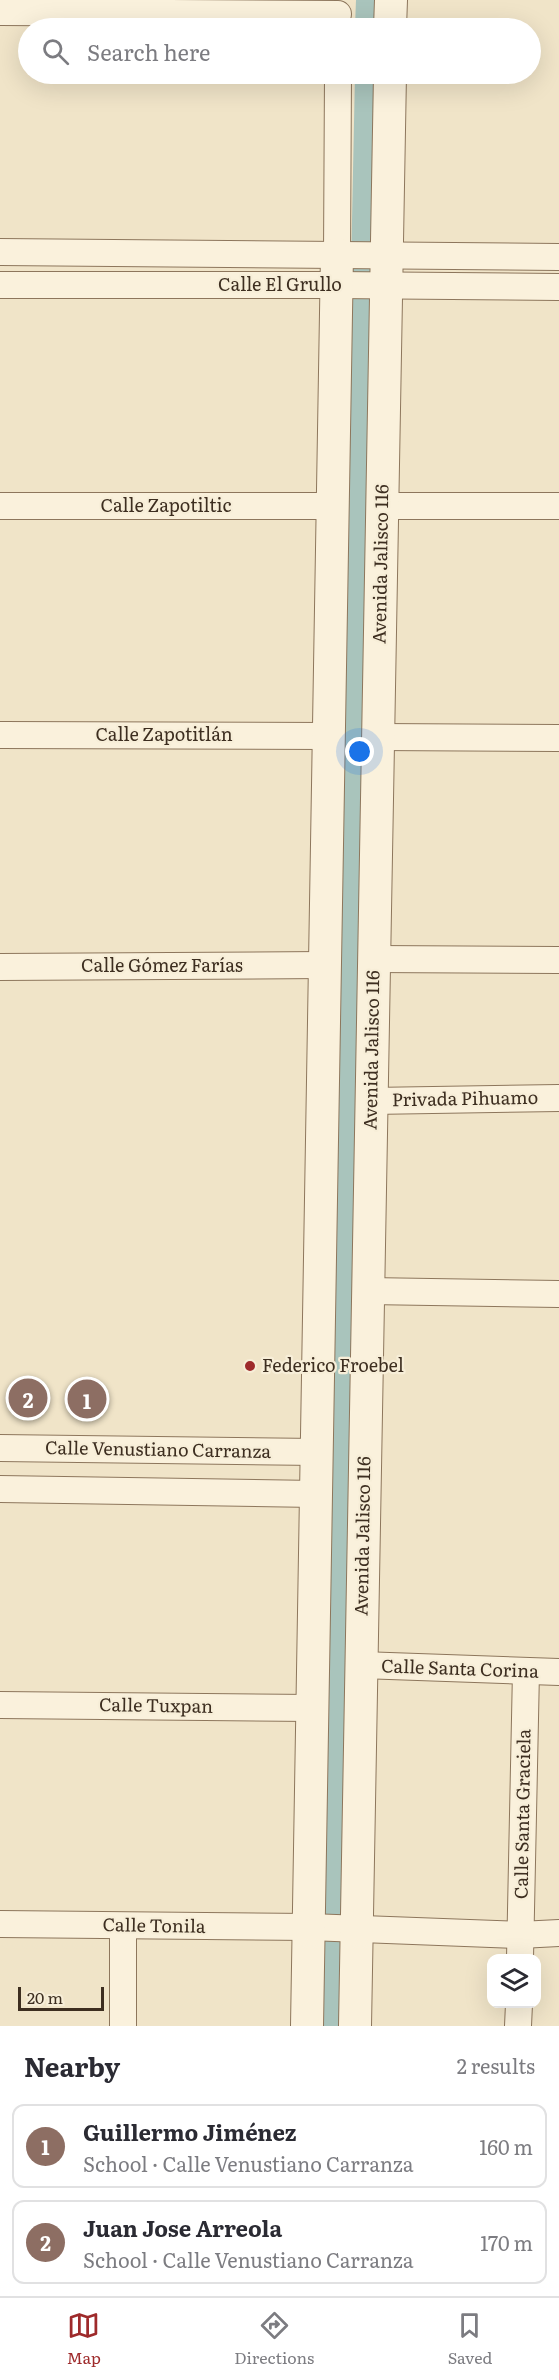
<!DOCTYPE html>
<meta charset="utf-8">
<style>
body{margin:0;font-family:Literata,serif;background:#f7f7f7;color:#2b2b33}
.controls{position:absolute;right:18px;bottom:18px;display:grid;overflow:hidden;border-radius:12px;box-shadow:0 6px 24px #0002}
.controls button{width:54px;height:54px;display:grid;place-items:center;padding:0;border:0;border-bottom:2px solid #e1e1e2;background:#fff;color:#2b2b33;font:30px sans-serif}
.scale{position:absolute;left:18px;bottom:15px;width:86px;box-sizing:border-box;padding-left:6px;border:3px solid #3d2e20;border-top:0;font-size:16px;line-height:21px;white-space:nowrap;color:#3d2e20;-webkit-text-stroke:4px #f7eed8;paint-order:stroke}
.you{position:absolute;left:360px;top:752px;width:21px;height:21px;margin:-15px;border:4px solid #fff;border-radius:50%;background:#1a73e8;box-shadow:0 0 0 9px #1a73e833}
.badge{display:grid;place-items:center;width:39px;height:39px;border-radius:50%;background:#9e2a2b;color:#fff;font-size:20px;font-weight:700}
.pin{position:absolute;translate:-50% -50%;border:3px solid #fff;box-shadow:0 2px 6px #0006}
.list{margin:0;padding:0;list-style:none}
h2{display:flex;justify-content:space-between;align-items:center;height:78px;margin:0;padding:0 24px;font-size:26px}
h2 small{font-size:20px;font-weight:400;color:#7c7c81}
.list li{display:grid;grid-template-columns:39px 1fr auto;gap:18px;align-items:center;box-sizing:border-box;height:84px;margin:0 12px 12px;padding:0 12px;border:2px solid #e1e1e2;border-radius:12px}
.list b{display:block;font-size:22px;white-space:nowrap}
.list p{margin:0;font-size:20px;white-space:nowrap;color:#7c7c81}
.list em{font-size:20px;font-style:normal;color:#7c7c81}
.icon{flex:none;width:33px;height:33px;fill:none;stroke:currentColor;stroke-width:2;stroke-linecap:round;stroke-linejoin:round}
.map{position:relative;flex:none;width:559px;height:2026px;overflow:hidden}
.search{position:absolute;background:#fff;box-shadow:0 6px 24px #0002;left:18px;right:18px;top:18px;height:66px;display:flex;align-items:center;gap:15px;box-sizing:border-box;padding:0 21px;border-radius:33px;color:#7c7c81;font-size:22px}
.sheet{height:270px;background:#fff}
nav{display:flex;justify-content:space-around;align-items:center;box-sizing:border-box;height:84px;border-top:2px solid #e1e1e2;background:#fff;font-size:16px;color:#7c7c81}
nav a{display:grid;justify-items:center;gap:3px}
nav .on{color:#9e2a2b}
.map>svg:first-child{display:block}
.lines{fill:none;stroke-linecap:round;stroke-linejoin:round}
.canal{stroke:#a9c4bc;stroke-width:30}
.minor-casing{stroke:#8d765c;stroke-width:28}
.tertiary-casing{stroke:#8d765c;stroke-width:34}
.minor{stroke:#faf1dc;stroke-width:26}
.tertiary{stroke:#faf1dc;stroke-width:32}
.poi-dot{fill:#9e2a2b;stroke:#f7eed8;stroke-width:2}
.labels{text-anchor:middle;stroke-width:4.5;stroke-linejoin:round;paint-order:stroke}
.street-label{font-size:18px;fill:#3d2e20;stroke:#f7eed8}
.poi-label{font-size:18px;fill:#3d2e20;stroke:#f7eed8;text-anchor:start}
</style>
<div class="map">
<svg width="559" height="2026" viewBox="0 0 559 2026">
<rect width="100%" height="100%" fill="#f0e4c8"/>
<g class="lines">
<g class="canal">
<path d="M 370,28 L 371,0"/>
<path d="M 330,2026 L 370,74"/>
</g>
<g class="minor-casing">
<g id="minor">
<path d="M 0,12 L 338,14"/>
<path d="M 0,252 L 559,257"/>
<path d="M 337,254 L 338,74"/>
<path d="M 0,285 L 336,285 L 559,287"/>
<path d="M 0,506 L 332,506"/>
<path d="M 382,506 L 559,506"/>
<path d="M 0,735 L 329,736"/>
<path d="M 378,737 L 559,738"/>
<path d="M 374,959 L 559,960"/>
<path d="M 0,967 L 324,965"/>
<path d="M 371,1101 L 559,1098"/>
<path d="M 368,1291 L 559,1294"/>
<path d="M 0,1448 L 317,1452"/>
<path d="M 0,1489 L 316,1494"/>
<path d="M 361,1665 L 559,1672"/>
<path d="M 0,1705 L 312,1708"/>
<path d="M 0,1924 L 309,1927 L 520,1935 L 559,1933"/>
<path d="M 520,1958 L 526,1671"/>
<path d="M 123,2026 L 123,1926"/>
<path d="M 518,2026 L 519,2004"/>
</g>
</g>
<g class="tertiary-casing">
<g id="tertiary">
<path d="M 390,28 L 391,0"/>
<path d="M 307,2026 L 337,254"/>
<path d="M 355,2026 L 390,74"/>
</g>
</g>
<use href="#minor" class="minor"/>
<use href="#tertiary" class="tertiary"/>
</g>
<circle class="poi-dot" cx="250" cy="1366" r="6"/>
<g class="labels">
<g class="street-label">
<text x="280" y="291">Calle El Grullo</text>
<text x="166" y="512">Calle Zapotiltic</text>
<text transform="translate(381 564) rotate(-89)" y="6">Avenida Jalisco 116</text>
<text x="164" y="741">Calle Zapotitlán</text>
<text x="162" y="972">Calle Gómez Farías</text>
<text transform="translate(372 1050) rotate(-89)" y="6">Avenida Jalisco 116</text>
<text transform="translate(465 1099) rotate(-1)" y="6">Privada Pihuamo</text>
<text transform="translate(158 1450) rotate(1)" y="6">Calle Venustiano Carranza</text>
<text transform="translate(363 1536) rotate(-89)" y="6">Avenida Jalisco 116</text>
<text transform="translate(460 1669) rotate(2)" y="6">Calle Santa Corina</text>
<text transform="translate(156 1706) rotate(1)" y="6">Calle Tuxpan</text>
<text transform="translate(523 1814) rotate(-89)" y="6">Calle Santa Graciela</text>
<text transform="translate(154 1926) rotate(1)" y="6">Calle Tonila</text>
</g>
<g class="poi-label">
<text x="262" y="1372">Federico Froebel</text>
</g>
</g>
</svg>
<div class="controls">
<button><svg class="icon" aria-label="layers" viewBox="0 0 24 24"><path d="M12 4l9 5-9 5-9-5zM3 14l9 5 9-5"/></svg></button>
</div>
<div class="scale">20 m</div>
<div class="you"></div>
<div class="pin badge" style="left:87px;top:1399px;background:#8d6e63">1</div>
<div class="pin badge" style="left:28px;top:1398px;background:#8d6e63">2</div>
<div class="search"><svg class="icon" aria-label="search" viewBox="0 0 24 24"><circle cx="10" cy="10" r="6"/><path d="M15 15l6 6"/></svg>Search here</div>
</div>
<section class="sheet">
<h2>Nearby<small>2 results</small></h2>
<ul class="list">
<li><span class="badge" style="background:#8d6e63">1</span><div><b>Guillermo Jiménez</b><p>School · Calle Venustiano Carranza</p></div><em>160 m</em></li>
<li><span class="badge" style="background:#8d6e63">2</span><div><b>Juan Jose Arreola</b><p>School · Calle Venustiano Carranza</p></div><em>170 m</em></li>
</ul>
</section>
<nav>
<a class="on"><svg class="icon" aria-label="map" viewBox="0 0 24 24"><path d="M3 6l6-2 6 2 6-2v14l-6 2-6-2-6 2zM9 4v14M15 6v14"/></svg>Map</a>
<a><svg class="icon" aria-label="directions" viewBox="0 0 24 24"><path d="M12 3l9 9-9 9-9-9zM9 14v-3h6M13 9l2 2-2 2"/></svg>Directions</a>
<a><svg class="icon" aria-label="saved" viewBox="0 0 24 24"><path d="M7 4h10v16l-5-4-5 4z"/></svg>Saved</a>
</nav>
